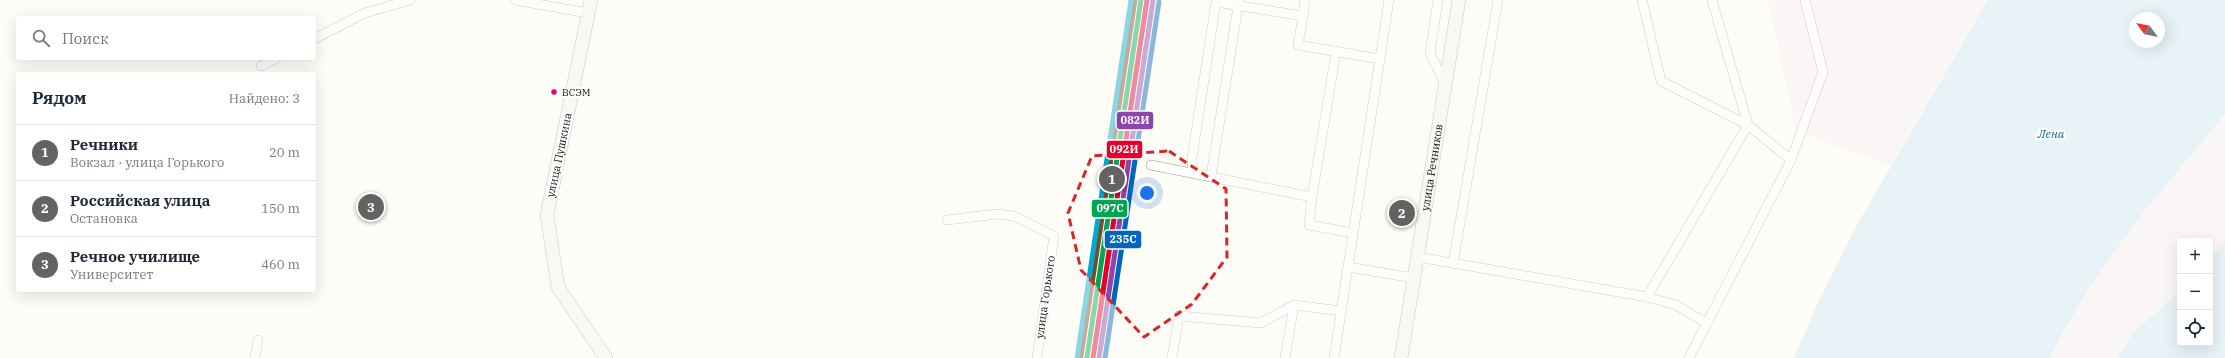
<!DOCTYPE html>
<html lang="ru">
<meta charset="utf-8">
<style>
body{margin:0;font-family:"IBM Plex Serif",serif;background:#f6f6f7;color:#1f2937}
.controls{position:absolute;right:12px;bottom:12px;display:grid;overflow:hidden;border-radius:4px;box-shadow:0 4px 16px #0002}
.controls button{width:36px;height:36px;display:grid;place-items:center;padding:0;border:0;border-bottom:1px solid #e0e1e3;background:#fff;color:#1f2937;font:20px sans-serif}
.compass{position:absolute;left:2129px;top:12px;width:36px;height:36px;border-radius:50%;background:#fff;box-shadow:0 4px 16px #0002;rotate:303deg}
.you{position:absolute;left:1147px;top:193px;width:14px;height:14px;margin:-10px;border:3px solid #fff;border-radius:50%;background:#1a73e8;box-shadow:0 0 0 6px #1a73e833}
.badge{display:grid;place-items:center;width:26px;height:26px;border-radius:50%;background:#646362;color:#fff;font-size:13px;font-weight:700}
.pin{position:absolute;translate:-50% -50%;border:2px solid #fff;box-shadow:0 1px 4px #0006}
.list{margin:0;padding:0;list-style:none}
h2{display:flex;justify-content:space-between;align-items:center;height:52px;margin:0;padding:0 16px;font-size:17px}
h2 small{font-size:13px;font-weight:400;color:#747a83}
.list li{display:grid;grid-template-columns:26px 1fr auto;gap:12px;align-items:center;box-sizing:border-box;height:56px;padding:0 16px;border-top:1px solid #e0e1e3}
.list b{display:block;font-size:15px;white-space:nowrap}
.list p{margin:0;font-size:13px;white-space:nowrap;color:#747a83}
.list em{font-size:13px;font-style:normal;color:#747a83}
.icon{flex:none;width:22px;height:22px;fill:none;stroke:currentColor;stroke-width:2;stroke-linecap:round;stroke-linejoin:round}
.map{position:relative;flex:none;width:2225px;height:358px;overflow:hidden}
.search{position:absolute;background:#fff;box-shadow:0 4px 16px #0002;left:16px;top:16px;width:300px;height:44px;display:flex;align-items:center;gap:10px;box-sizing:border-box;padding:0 14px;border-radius:4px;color:#747a83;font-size:15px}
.panel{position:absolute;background:#fff;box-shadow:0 4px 16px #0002;left:16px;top:72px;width:300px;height:220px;border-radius:4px}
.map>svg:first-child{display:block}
.industrial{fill:#f5f0f3}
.water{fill:#cde8f7;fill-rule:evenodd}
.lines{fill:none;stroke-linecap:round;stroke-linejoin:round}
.street-casing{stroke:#979795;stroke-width:10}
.secondary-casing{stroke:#8e8d8b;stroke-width:14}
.street{stroke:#fffffe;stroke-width:9}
.secondary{stroke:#f6f4eb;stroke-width:13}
.rail-casing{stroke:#d9c6c7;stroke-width:4.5}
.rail{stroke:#fff;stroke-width:3;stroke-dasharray:9;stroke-linecap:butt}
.rail-1-casing{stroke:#fff;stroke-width:8}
.rail-2-casing{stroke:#fff;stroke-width:8}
.rail-3-casing{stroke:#fff;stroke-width:8}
.rail-4-casing{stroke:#fff;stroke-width:8}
.rail-5-casing{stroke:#fff;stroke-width:8}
.rail-6-casing{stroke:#fff;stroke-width:8}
.rail-1{stroke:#e4002b;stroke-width:5}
.rail-2{stroke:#8e44ad;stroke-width:5}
.rail-3{stroke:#00a651;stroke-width:5}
.rail-4{stroke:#0065bd;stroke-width:5}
.rail-5{stroke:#7a4b2a;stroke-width:5}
.rail-6{stroke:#00a9ce;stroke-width:5}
.marked{fill:none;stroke:#d62828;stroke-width:3;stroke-dasharray:8 5;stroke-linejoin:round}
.bus-dot{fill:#e5007d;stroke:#fff;stroke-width:1.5}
.labels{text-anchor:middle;stroke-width:4;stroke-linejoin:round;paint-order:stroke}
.bus-label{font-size:10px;fill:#111;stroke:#fff;text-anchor:start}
.street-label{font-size:11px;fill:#111;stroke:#fff}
.water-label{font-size:12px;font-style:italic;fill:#1768a6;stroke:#fff}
.line-badge{stroke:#fff;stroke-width:1.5}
.badge-label{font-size:11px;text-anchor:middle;font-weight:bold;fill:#fff}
</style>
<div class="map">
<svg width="2225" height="358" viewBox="0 0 2225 358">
<rect width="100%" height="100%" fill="#fdfcf7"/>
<g class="industrial">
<path d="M 1768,0 L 1988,0 L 1890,166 L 1796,131 Z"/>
<path d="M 2225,114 L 2225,239 L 2215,254 L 2210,260 L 2210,241 L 2180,241 L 2180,291 L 2132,334 L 2118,358 L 2050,358 L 2059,339 L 2092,284 L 2134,224 Z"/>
</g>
<g class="water">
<path d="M 1988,0 L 2225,0 L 2225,114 L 2134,224 L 2092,284 L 2059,339 L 2050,358 L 1794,358 L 1820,298 L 1858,223 ZM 2135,18 L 2159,18 L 2159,42 L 2135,42 Z"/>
<path d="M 2225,239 L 2225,358 L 2118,358 L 2132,334 L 2180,291 L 2180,343 L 2210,343 L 2210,260 Z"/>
</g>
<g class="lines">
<g class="street-casing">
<g id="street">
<path d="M 515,0 L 588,13"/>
<path d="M 1438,0 L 1430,53 L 1445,84"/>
<path d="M 1642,0 L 1661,81 L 1748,125 L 1647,297"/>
<path d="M 1712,0 L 1748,125 L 1791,160"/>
<path d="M 1303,16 L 1305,0"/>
<path d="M 314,39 L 365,13 L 410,0"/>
<path d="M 261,66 L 277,58"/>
<path d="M 1151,165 L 1312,197 L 1309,225 L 1353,233"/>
<path d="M 1193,173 L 1192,158 L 1216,2 L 1303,16 L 1298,45 L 1380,59"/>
<path d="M 1211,176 L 1239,0"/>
<path d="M 1312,197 L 1336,52"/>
<path d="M 947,220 L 997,214 L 1014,216 L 1054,236 L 1037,358"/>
<path d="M 1418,257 L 1647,297 L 1676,305 L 1706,323"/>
<path d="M 1453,264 L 1498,0"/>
<path d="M 1348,267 L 1414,278"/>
<path d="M 255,358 L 258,340"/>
<path d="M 1172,358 L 1179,316 L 1261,323 L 1294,305 L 1341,311"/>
<path d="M 1285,358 L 1294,305"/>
<path d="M 1334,358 L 1389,0"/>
<path d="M 1689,358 L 1791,160 L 1823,72 L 1805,0"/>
</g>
</g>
<g class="secondary-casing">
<g id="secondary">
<path d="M 591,0 L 547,215 L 558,287 L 606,358"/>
<path id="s1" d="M 1401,358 L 1459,0"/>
</g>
</g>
<use href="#street" class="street"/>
<use href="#secondary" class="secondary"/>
<g class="rail-casing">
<path id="rail" d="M 1085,358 L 1140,0"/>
</g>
<use href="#rail" class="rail"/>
<g class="rail-1-casing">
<path id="rail-1" d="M 1093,358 L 1147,0"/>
</g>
<g class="rail-2-casing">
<path id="rail-2" d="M 1099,358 L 1153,1"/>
</g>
<g class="rail-3-casing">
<path id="rail-3" d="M 1087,357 L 1141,0"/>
</g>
<g class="rail-4-casing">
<path id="rail-4" d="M 1105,358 L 1159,2"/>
</g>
<g class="rail-5-casing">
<path id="rail-5" d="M 1081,356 L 1135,0"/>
</g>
<g class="rail-6-casing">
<path id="rail-6" d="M 1077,358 L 1131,0"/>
</g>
<use href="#rail-1" class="rail-1"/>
<use href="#rail-2" class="rail-2"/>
<use href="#rail-3" class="rail-3"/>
<use href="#rail-4" class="rail-4"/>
<use href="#rail-5" class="rail-5"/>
<use href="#rail-6" class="rail-6"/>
</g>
<path d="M0 0H2225V358H0ZM 1169,151 L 1226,189 L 1227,257 L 1192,304 L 1144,337 L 1081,270 L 1068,213 L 1092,156 Z" fill="#fdfcf7" fill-opacity=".55" fill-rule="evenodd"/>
<path class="marked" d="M 1169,151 L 1226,189 L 1227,257 L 1192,304 L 1144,337 L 1081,270 L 1068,213 L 1092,156 Z"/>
<circle class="bus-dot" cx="554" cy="92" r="3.5"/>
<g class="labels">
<g class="bus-label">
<text x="562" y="96">ВСЭМ</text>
</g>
<g class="street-label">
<text transform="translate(559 155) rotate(-78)" y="4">улица Пушкина</text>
<text dy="4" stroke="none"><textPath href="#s1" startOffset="193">улица Речников</textPath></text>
<text transform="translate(1045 297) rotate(-82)" y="4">улица Горького</text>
</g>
<g class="water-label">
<text x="2051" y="138">Лена</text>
</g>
</g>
<g class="line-badge">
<rect x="1116" y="111" width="38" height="19" rx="4" fill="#8e44ad"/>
<rect x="1106" y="140" width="37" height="19" rx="4" fill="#e4002b"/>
<rect x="1091" y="199" width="37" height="19" rx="4" fill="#00a651"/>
<rect x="1104" y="230" width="38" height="19" rx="4" fill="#0065bd"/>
</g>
<g class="badge-label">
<text x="1135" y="124">082И</text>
<text x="1124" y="153">092И</text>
<text x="1110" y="212">097С</text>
<text x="1123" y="243">235С</text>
</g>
</svg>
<div class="controls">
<button>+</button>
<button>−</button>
<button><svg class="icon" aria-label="locate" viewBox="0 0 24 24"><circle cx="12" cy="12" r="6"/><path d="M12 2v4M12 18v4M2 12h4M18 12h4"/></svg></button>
</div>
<svg class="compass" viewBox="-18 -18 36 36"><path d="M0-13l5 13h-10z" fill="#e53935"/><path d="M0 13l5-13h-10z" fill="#747a83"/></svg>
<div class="you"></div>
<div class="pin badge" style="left:1112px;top:179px">1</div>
<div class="pin badge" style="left:1402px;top:213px">2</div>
<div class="pin badge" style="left:371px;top:207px">3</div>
<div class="search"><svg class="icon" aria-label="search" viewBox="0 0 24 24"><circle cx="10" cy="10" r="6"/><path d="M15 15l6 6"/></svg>Поиск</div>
<section class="panel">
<h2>Рядом<small>Найдено: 3</small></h2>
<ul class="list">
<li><span class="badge">1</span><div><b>Речники</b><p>Вокзал · улица Горького</p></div><em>20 m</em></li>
<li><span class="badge">2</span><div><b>Российская улица</b><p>Остановка</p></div><em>150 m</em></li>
<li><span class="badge">3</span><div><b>Речное училище</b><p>Университет</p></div><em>460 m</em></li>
</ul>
</section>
</div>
